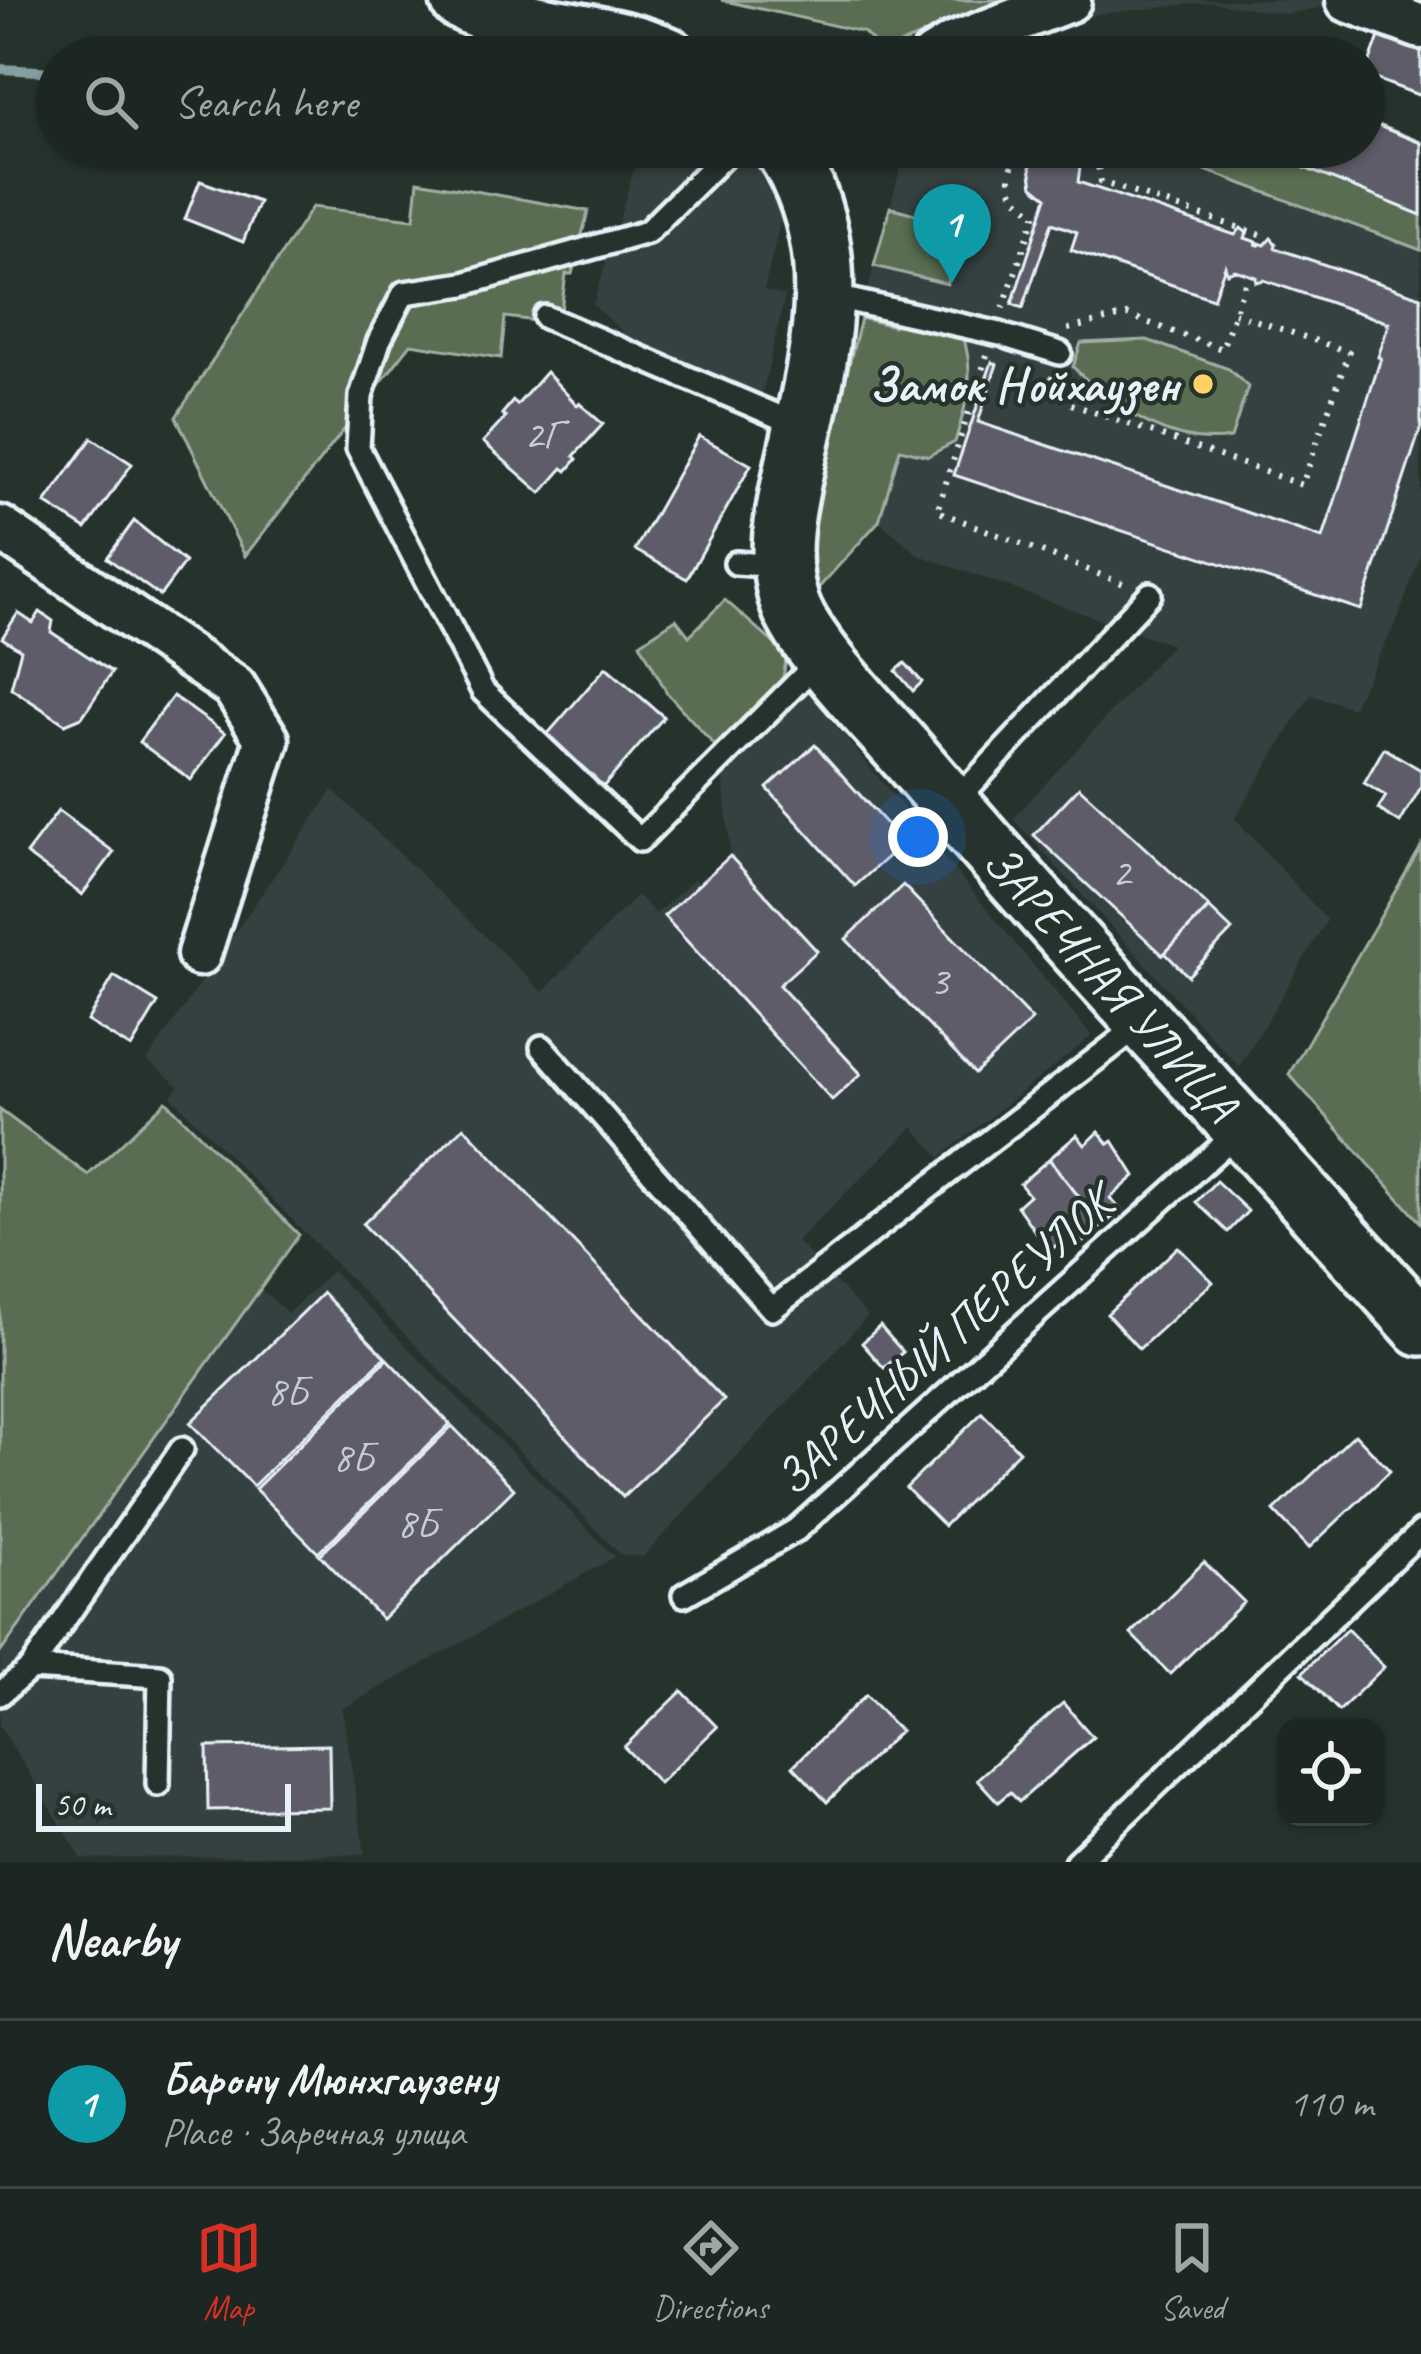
<!DOCTYPE html>
<meta charset="utf-8">
<style>
body{margin:0;font-family:Caveat,sans-serif;background:#29322f;color:#f1f3f6}
.controls{position:absolute;right:36px;bottom:36px;display:grid;overflow:hidden;border-radius:24px;box-shadow:0 3px 9px #0004}
.controls button{width:108px;height:108px;display:grid;place-items:center;padding:0;border:0;border-bottom:3px solid #3a4340;background:#1c2622;color:#f1f3f6;font:60px sans-serif}
.scale{position:absolute;left:36px;bottom:30px;width:255px;box-sizing:border-box;padding-left:12px;border:6px solid #e8f1f8;border-top:0;font-size:33px;line-height:42px;white-space:nowrap;color:#e8f1f8;-webkit-text-stroke:9px #26332d;paint-order:stroke}
.you{position:absolute;left:918px;top:837px;width:42px;height:42px;margin:-30px;border:9px solid #fff;border-radius:50%;background:#1a73e8;box-shadow:0 0 0 18px #1a73e833}
.badge{display:grid;place-items:center;width:78px;height:78px;border-radius:50%;background:#d93025;color:#fff;font-size:39px;font-weight:700}
.pin{position:absolute;translate:-50% -99px;filter:drop-shadow(0 3px 6px #0008)}
.pin::after{content:'';position:absolute;top:63px;width:42px;height:36px;background:inherit;clip-path:polygon(0 0,100% 0,50% 100%)}
.list{margin:0;padding:0;list-style:none}
h2{display:flex;justify-content:space-between;align-items:center;height:156px;margin:0;padding:0 48px;font-size:51px}
h2 small{font-size:39px;font-weight:400;color:#a0a5a5}
.list li{display:grid;grid-template-columns:78px 1fr auto;gap:36px;align-items:center;box-sizing:border-box;height:168px;padding:0 48px;border-top:3px solid #3a4340}
.list b{display:block;font-size:45px;white-space:nowrap}
.list p{margin:0;font-size:39px;white-space:nowrap;color:#a0a5a5}
.list em{font-size:39px;font-style:normal;color:#a0a5a5}
.icon{flex:none;width:66px;height:66px;fill:none;stroke:currentColor;stroke-width:2;stroke-linecap:round;stroke-linejoin:round}
.map{position:relative;flex:none;width:1421px;height:1862px;overflow:hidden}
.search{position:absolute;background:#1c2622;box-shadow:0 3px 9px #0004;left:36px;right:36px;top:36px;height:132px;display:flex;align-items:center;gap:30px;box-sizing:border-box;padding:0 42px;border-radius:66px;color:#a0a5a5;font-size:45px}
.sheet{height:324px;background:#1c2622}
nav{display:flex;justify-content:space-around;align-items:center;box-sizing:border-box;height:168px;border-top:3px solid #3a4340;background:#1c2622;font-size:33px;color:#a0a5a5}
nav a{display:grid;justify-items:center;gap:6px}
nav .on{color:#d93025}
.map>svg:first-child{display:block}
.built{fill:#363f3f}
.green{fill:#586d51;stroke:#a0afa4;stroke-width:3}
.lines{fill:none;stroke-linecap:round;stroke-linejoin:round}
.stream{stroke:#859fa1;stroke-width:10}
.building{fill:#5d5c68;stroke:#e8f1f8;stroke-width:3}
.lane-casing{stroke:#e8f1f8;stroke-width:30}
.street-casing{stroke:#e8f1f8;stroke-width:51}
.secondary-casing{stroke:#e8f1f8;stroke-width:66}
.path{stroke:#e8f1f8;stroke-width:6;stroke-dasharray:3 9;stroke-linecap:butt}
.lane{stroke:#26332d;stroke-width:21}
.street{stroke:#26332d;stroke-width:42}
.secondary{stroke:#26332d;stroke-width:57}
.poi-dot{fill:#ffd166;stroke:#26332d;stroke-width:4.5}
.labels{text-anchor:middle;stroke-width:9;stroke-linejoin:round;paint-order:stroke}
.number-label{font-size:42px;fill:#c5ccd4}
.poi-label{font-size:48px;font-weight:bold;fill:#e8f1f8;stroke:#26332d;text-anchor:end}
.street-label{font-size:48px;fill:#e8f1f8;stroke:#26332d}
</style>
<div class="map">
<svg width="1421" height="1862" viewBox="0 0 1421 1862">
<rect width="100%" height="100%" fill="#26332d"/>
<filter id="ink" filterUnits="userSpaceOnUse"><feTurbulence type="fractalNoise" baseFrequency=".00833" numOctaves="2"/><feDisplacementMap in="SourceGraphic" scale="24" xChannelSelector="R" yChannelSelector="G"/><feConvolveMatrix kernelMatrix="1 2 1 2 8 2 1 2 1" color-interpolation-filters="sRGB"/></filter>
<g filter="url(#ink)">
<g class="built">
<path d="M 976,0 L 1421,0 L 1421,31 L 1351,1 L 1287,14 L 1211,2 L 1098,14 L 1032,36 L 1038,57 L 887,57 L 882,52 L 890,44 Z"/>
<path d="M 641,147 L 751,147 L 788,190 L 764,290 L 785,296 L 762,395 L 685,376 L 678,382 L 593,305 Z"/>
<path d="M 906,147 L 1143,147 L 1421,250 L 1421,554 L 1397,621 L 1352,708 L 1311,694 L 1235,818 L 1327,920 L 1239,1067 L 1013,819 L 1172,645 L 919,555 L 879,521 L 932,336 L 861,318 L 874,266 L 947,284 L 963,229 L 890,207 Z"/>
<path d="M 811,677 L 836,705 L 829,718 L 1092,1036 L 940,1157 L 913,1127 L 797,1241 L 868,1316 L 643,1557 L 621,1555 L 171,1096 L 179,1086 L 147,1061 L 333,790 L 543,992 L 637,895 L 656,914 L 694,879 L 702,887 L 731,858 L 722,767 Z"/>
<path d="M 332,1271 L 615,1557 L 342,1709 L 365,1854 L 82,1859 L 0,1726 L 0,1653 L 259,1288 L 288,1313 Z"/>
</g>
<g class="green">
<path d="M 721,0 L 1012,0 L 883,51 L 863,32 Z"/>
<path d="M 1364,119 L 1421,142 L 1421,250 L 1143,147 L 1364,147 Z"/>
<path d="M 418,181 L 588,211 L 572,274 L 566,274 L 559,324 L 505,317 L 501,358 L 411,344 L 245,556 L 176,417 L 312,207 L 414,219 Z"/>
<path d="M 890,207 L 964,228 L 947,284 L 874,266 Z"/>
<path d="M 901,298 L 955,317 C 978,362 969,396 955,442 L 928,456 L 900,449 L 879,521 L 814,593 L 811,516 L 861,318 L 893,326 Z"/>
<path d="M 1147,340 L 1229,369 L 1248,387 L 1231,438 C 1170,448 1115,408 1073,367 L 1081,343 Z"/>
<path d="M 725,600 L 787,655 L 783,677 L 719,750 L 667,693 L 640,643 L 676,619 L 689,636 Z"/>
<path d="M 1421,847 L 1421,1223 L 1289,1074 Z"/>
<path d="M 166,1101 L 299,1235 L 0,1653 L 0,1110 L 88,1175 Z"/>
</g>
<g class="lines">
<path class="stream" d="M 0,69 L 57,72"/>
</g>
<g class="building">
<path d="M 1380,34 L 1421,50 L 1421,96 L 1365,75 Z"/>
<path d="M 1364,120 L 1421,143 L 1421,215 L 1275,156 L 1279,147 L 1364,147 Z"/>
<path d="M 1050,147 L 1060,147 L 1076,158 L 1080,167 L 1078,182 L 1235,235 L 1241,228 L 1247,233 L 1245,238 L 1265,245 L 1271,238 L 1276,244 L 1275,248 L 1421,297 L 1421,427 L 1361,610 L 954,475 L 992,362 L 997,364 L 978,422 L 1323,538 L 1381,358 L 1378,357 L 1389,323 L 1264,280 L 1256,282 L 1256,277 L 1235,270 L 1227,273 L 1225,266 L 1213,299 L 1071,250 L 1077,232 L 1052,223 L 1023,308 L 1012,304 L 1047,197 L 1033,186 L 1030,167 L 1041,151 Z"/>
<path d="M 200,181 L 259,202 L 243,242 L 185,219 Z"/>
<path d="M 546,372 L 577,405 L 579,403 L 603,424 L 574,456 L 577,459 L 567,471 L 563,468 L 541,493 L 483,442 L 506,417 L 502,414 L 513,401 L 517,405 Z"/>
<path d="M 699,436 L 751,465 L 687,579 L 635,550 Z"/>
<path d="M 92,438 L 132,464 L 86,529 L 45,503 Z"/>
<path d="M 134,521 L 185,562 L 160,596 L 107,558 Z"/>
<path d="M 40,612 L 53,621 L 51,632 L 112,672 L 82,717 L 65,724 L 11,688 L 21,650 L 2,638 L 18,613 L 33,623 Z"/>
<path d="M 905,663 L 922,682 L 913,691 L 896,671 Z"/>
<path d="M 606,667 L 664,717 L 603,787 L 545,737 Z"/>
<path d="M 173,696 L 225,733 L 191,780 L 139,742 Z"/>
<path d="M 815,745 L 903,843 L 855,886 L 767,788 Z"/>
<path d="M 1384,748 L 1421,770 L 1421,787 L 1400,823 L 1378,809 L 1386,796 L 1364,783 Z"/>
<path d="M 1079,787 L 1209,907 L 1163,955 L 1034,835 Z"/>
<path d="M 58,811 L 114,852 L 82,895 L 26,854 Z"/>
<path d="M 730,856 L 817,951 L 779,985 L 861,1074 L 832,1100 L 664,916 Z"/>
<path d="M 903,885 L 1032,1020 L 975,1074 L 846,939 Z"/>
<path d="M 1209,908 L 1232,930 L 1188,976 L 1165,953 Z"/>
<path d="M 114,976 L 158,1003 L 131,1048 L 87,1021 Z"/>
<path d="M 464,1127 L 724,1400 L 623,1497 L 363,1224 Z"/>
<path d="M 1099,1132 L 1109,1144 L 1113,1141 L 1135,1176 L 1110,1198 L 1121,1210 L 1102,1226 L 1049,1159 L 1077,1135 L 1085,1145 Z"/>
<path d="M 1049,1159 L 1102,1226 L 1084,1242 L 1074,1229 L 1053,1248 L 1038,1231 L 1036,1233 L 1017,1206 L 1029,1195 L 1020,1184 Z"/>
<path d="M 1216,1181 L 1248,1211 L 1228,1232 L 1196,1202 Z"/>
<path d="M 1178,1247 L 1213,1282 L 1139,1349 L 1107,1314 Z"/>
<path d="M 323,1293 L 385,1357 L 253,1486 L 190,1423 Z"/>
<path d="M 880,1326 L 903,1352 L 884,1368 L 862,1343 Z"/>
<path d="M 387,1359 L 450,1424 L 318,1553 L 255,1489 Z"/>
<path d="M 982,1413 L 1019,1451 L 944,1526 L 906,1488 Z"/>
<path d="M 452,1426 L 514,1489 L 382,1619 L 320,1555 Z"/>
<path d="M 1355,1434 L 1390,1471 L 1309,1548 L 1274,1511 Z"/>
<path d="M 1204,1562 L 1244,1602 L 1170,1674 L 1131,1634 Z"/>
<path d="M 1347,1629 L 1384,1667 L 1339,1711 L 1302,1673 Z"/>
<path d="M 682,1691 L 717,1727 L 659,1783 L 624,1747 Z"/>
<path d="M 866,1695 L 900,1731 L 827,1802 L 793,1766 Z"/>
<path d="M 1063,1703 L 1093,1737 L 1019,1802 L 1010,1792 L 998,1802 L 977,1779 Z"/>
<path d="M 329,1745 L 330,1808 L 208,1810 L 207,1747 Z"/>
</g>
<g class="lines">
<g class="lane-casing">
<g id="lane">
<path d="M 733,147 L 647,232 L 464,284 L 404,293 L 379,341 L 361,396 L 358,448 L 483,691 L 640,840 L 822,658"/>
<path d="M 826,295 L 1000,334"/>
<path d="M 545,317 L 803,427"/>
<path d="M 1008,337 L 1060,353"/>
<path d="M 736,563 L 782,566"/>
<path d="M 952,805 L 1150,594"/>
<path d="M 542,1047 L 772,1309 L 1145,1021"/>
<path d="M 684,1595 L 796,1530 L 1238,1132"/>
<path d="M 31,1668 L 182,1449"/>
<path d="M 0,1694 L 31,1668 L 160,1676 L 158,1784"/>
<path d="M 1076,1862 L 1421,1532"/>
</g>
</g>
<g class="street-casing">
<g id="street">
<path d="M 1348,0 L 1421,27"/>
<path d="M 933,57 L 954,44 L 1069,0"/>
<path d="M 0,528 L 234,687 L 267,740 L 199,954"/>
</g>
</g>
<g class="secondary-casing">
<g id="secondary">
<path d="M 460,0 C 525,34 603,27 668,57"/>
<path d="M 783,147 C 851,253 819,356 794,470 C 784,515 775,559 790,604 C 805,648 885,728 918,767 C 1082,957 1254,1140 1421,1326"/>
</g>
</g>
<g class="path">
<path d="M 1086,147 L 1098,166 L 1101,182 L 1261,235 L 1257,247"/>
<path d="M 1003,308 L 1036,213 C 1005,195 1004,177 1021,147"/>
<path d="M 1068,329 L 1127,315 L 1222,349 L 1248,274"/>
<path d="M 987,355 L 937,511 L 1124,584"/>
<path d="M 1052,376 L 1051,381 L 1071,404 L 1302,485 L 1349,352 L 1234,313"/>
</g>
<use href="#lane" class="lane"/>
<use href="#street" class="street"/>
<use href="#secondary" class="secondary"/>
</g>
</g>
<circle class="poi-dot" cx="1203" cy="384" r="12"/>
<g class="labels">
<g class="number-label">
<text x="543" y="448">2Г</text>
<text x="1121" y="886">2</text>
<text x="939" y="995">3</text>
<text x="287" y="1405">8Б</text>
<text x="353" y="1471">8Б</text>
<text x="417" y="1537">8Б</text>
</g>
<g class="poi-label">
<text x="1179" y="401">Замок Нойхаузен</text>
</g>
<g class="street-label">
<text transform="translate(1111 982) rotate(48)" y="17">ЗАРЕЧНАЯ УЛИЦА</text>
<text transform="translate(943 1340) rotate(-42)" y="17">ЗАРЕЧНЫЙ ПЕРЕУЛОК</text>
</g>
</g>
</svg>
<div class="controls">
<button><svg class="icon" aria-label="locate" viewBox="0 0 24 24"><circle cx="12" cy="12" r="6"/><path d="M12 2v4M12 18v4M2 12h4M18 12h4"/></svg></button>
</div>
<div class="scale">50 m</div>
<div class="you"></div>
<div class="pin badge" style="left:952px;top:283px;background:#0f9aa8">1</div>
<div class="search"><svg class="icon" aria-label="search" viewBox="0 0 24 24"><circle cx="10" cy="10" r="6"/><path d="M15 15l6 6"/></svg>Search here</div>
</div>
<section class="sheet">
<h2>Nearby<small></small></h2>
<ul class="list">
<li><span class="badge" style="background:#0f9aa8">1</span><div><b>Барону Мюнхгаузену</b><p>Place · Заречная улица</p></div><em>110 m</em></li>
</ul>
</section>
<nav>
<a class="on"><svg class="icon" aria-label="map" viewBox="0 0 24 24"><path d="M3 6l6-2 6 2 6-2v14l-6 2-6-2-6 2zM9 4v14M15 6v14"/></svg>Map</a>
<a><svg class="icon" aria-label="directions" viewBox="0 0 24 24"><path d="M12 3l9 9-9 9-9-9zM9 14v-3h6M13 9l2 2-2 2"/></svg>Directions</a>
<a><svg class="icon" aria-label="saved" viewBox="0 0 24 24"><path d="M7 4h10v16l-5-4-5 4z"/></svg>Saved</a>
</nav>
